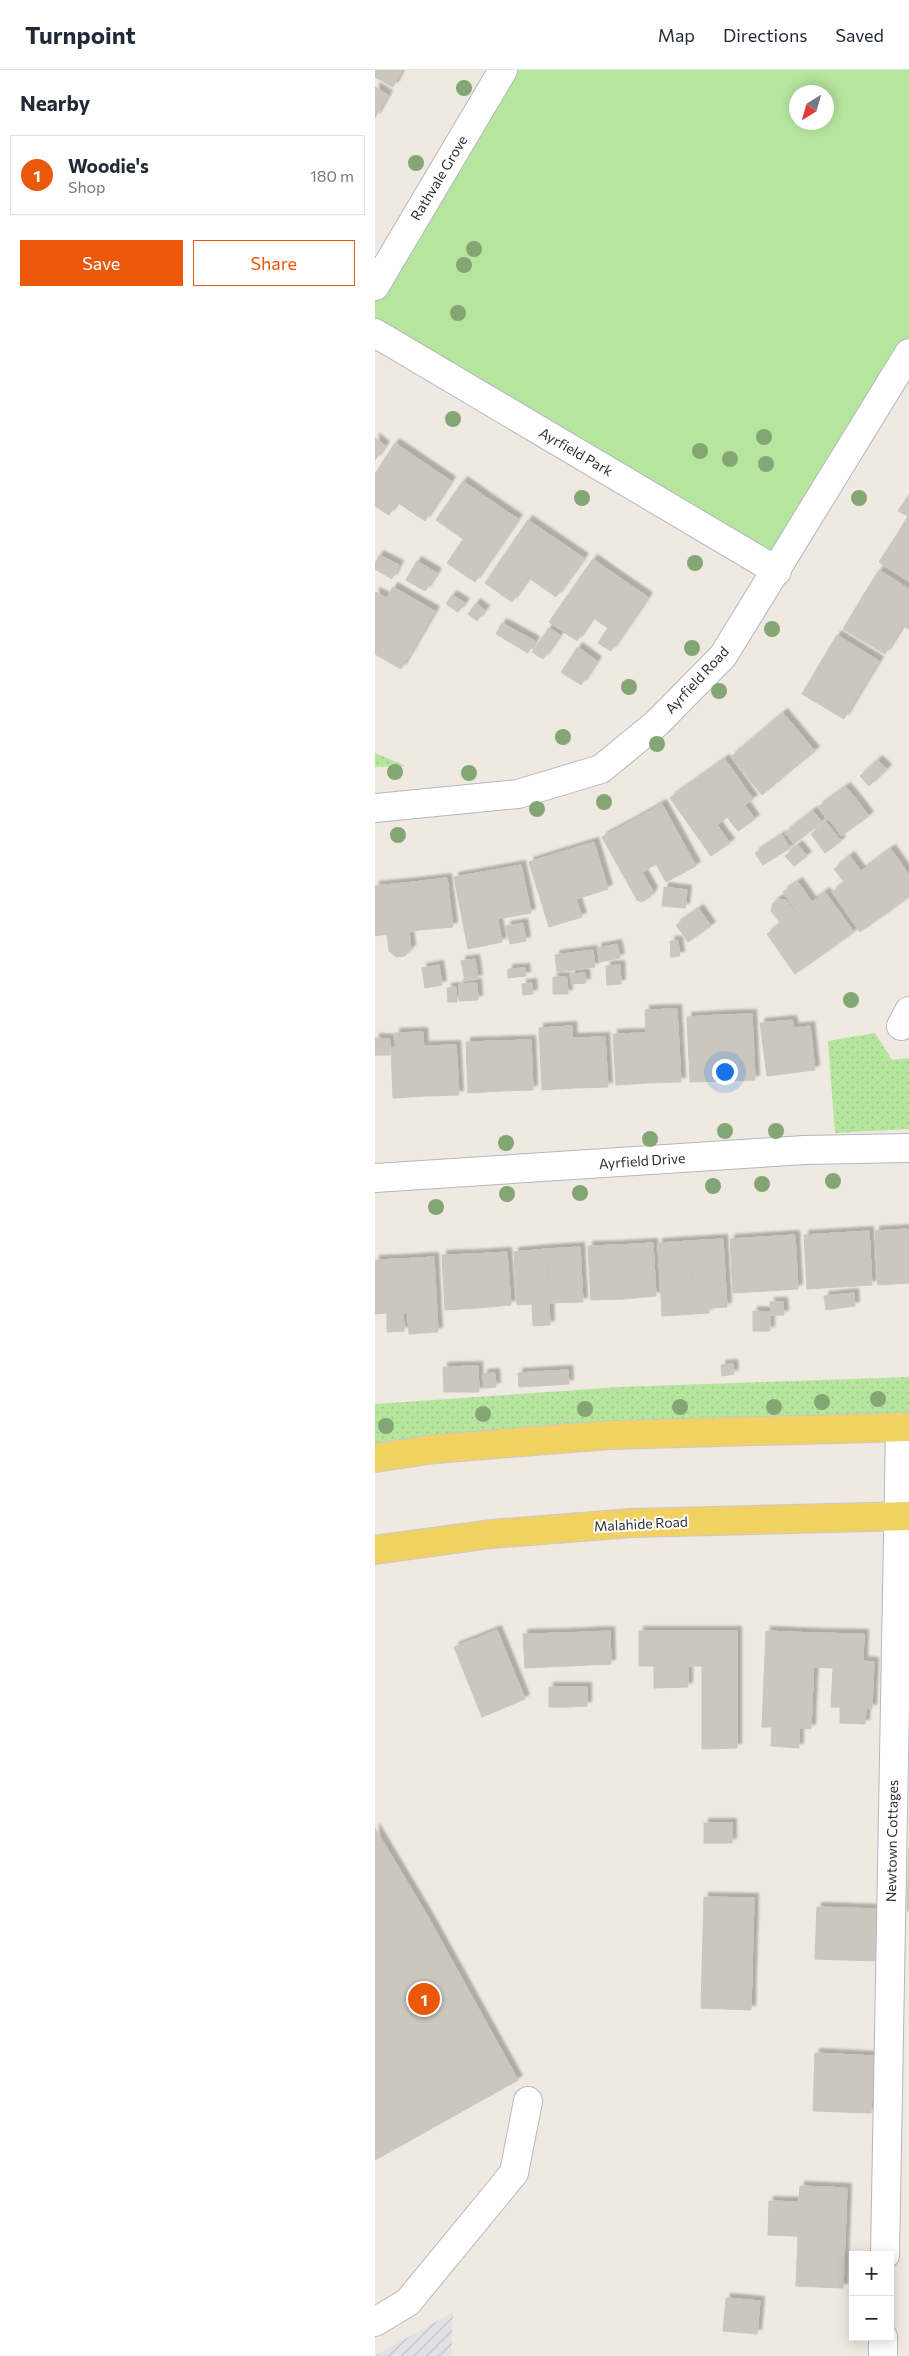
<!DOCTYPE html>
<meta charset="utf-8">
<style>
body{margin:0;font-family:Commissioner,sans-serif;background:#f2f2f3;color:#1f2937}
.controls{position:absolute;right:15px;bottom:15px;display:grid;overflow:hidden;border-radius:0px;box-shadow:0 2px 12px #0003}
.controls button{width:45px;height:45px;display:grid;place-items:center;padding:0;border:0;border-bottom:1px solid #e0e1e3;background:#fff;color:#1f2937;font:25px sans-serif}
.compass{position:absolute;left:414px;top:15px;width:45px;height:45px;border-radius:50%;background:#fff;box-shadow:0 2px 12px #0003;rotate:217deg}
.you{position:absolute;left:349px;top:1001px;width:18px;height:18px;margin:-12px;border:4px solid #fff;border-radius:50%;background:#1a73e8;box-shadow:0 0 0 8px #1a73e833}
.badge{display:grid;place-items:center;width:32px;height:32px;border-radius:50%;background:#ea580c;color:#fff;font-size:16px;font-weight:700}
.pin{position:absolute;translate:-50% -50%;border:2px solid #fff;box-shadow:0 1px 5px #0006}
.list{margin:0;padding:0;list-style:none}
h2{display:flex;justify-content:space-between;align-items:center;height:65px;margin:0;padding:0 20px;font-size:21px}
h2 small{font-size:16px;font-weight:400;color:#747a83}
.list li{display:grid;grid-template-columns:32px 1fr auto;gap:15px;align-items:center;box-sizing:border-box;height:80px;margin:0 10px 10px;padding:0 10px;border:1px solid #e0e1e3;border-radius:0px}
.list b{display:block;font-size:19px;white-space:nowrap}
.list p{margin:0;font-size:16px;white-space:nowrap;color:#747a83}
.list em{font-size:16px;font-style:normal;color:#747a83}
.actions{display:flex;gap:10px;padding:15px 20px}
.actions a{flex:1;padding:11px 0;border:1px solid #ea580c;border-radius:0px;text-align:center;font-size:18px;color:#ea580c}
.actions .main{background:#ea580c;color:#fff}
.map{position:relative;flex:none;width:534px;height:2286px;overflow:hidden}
header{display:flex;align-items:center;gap:30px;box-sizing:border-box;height:70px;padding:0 25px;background:#fff;border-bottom:1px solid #e0e1e3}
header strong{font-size:24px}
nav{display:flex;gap:28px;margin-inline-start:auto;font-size:18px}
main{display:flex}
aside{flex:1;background:#fff}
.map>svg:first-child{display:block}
.industrial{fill:url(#industrial-furrows)}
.grass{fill:url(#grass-dots)}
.park{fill:#b6e59e;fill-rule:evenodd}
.building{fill:#cbc7bf;stroke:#cbc5ba;filter:url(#shadow)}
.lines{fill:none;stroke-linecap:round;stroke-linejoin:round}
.minor-casing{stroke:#b4b7c1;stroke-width:30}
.major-casing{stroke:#c9c9c9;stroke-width:30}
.minor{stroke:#fff;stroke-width:28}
.major{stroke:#f2d163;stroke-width:28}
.tree{fill:#84a574}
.labels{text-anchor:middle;stroke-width:4;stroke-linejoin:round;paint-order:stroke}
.street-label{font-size:14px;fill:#2e2e2e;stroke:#fff}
</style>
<header>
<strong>Turnpoint</strong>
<nav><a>Map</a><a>Directions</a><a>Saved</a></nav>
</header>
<main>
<aside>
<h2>Nearby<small></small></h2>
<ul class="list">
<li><span class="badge">1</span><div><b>Woodie's</b><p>Shop</p></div><em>180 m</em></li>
</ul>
<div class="actions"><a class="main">Save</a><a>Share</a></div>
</aside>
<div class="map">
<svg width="534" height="2286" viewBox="0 0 534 2286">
<defs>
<pattern id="industrial-furrows" width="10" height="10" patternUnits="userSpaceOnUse" patternTransform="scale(1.25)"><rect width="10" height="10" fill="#e3e1e8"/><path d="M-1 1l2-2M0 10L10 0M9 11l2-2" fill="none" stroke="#c3c1c7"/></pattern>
<pattern id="grass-dots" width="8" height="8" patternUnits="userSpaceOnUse" patternTransform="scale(1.25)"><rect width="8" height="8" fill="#b6e59e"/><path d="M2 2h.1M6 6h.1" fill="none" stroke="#9dc588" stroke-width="1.8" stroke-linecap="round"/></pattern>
<filter id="shadow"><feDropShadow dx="4.5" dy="-4.5" stdDeviation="1" flood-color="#0004"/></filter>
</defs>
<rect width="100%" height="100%" fill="#efe9e1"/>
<path class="industrial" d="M 78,2242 L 76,2286 L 0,2286 Z"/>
<g class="grass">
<path d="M 0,683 L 31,696 L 0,697 Z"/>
<path d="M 500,963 L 517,990 L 534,988 L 534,1059 L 460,1063 L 453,971 Z"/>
<path d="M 534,1307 L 534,1356 L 0,1387 L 0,1334 L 245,1317 Z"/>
</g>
<path class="park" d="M 129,0 L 534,0 L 534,279 L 401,500 L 0,259 L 0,223 ZM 422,22 L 452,22 L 452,52 L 422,52 Z"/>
<g class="building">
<path d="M 0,0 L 27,0 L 18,17 L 0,7 Z"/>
<path d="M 0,17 L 13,25 L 0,48 Z"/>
<path d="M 0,368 L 10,376 L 0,390 Z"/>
<path d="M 20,373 L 48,392 L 14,445 L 0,436 L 0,404 Z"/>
<path d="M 48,392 L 76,411 L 50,451 L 22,432 Z"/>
<path d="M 88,411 L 115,430 L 88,469 L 61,450 Z"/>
<path d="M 534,425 L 534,470 L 523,463 L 533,446 L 523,441 Z"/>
<path d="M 115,430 L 143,449 L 100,512 L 72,493 Z"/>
<path d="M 153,450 L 181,469 L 137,532 L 110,513 Z"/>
<path d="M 523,463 L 534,470 L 534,511 L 504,492 Z"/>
<path d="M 181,469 L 209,488 L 181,527 L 154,508 Z"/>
<path d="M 4,485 L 24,495 L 17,509 L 0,499 L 0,494 Z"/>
<path d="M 218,489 L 245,508 L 202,571 L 174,552 Z"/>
<path d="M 42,491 L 62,503 L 50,521 L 31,510 Z"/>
<path d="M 504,500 L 534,519 L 534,559 L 486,529 Z"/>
<path d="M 245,508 L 273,527 L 236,581 L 223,573 L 233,558 L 218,548 Z"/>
<path d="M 18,517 L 60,541 L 43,570 L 0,545 L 0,522 L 12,528 Z"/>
<path d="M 77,525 L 90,533 L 83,542 L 71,534 Z"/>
<path d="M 486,529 L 528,555 L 510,584 L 468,559 Z"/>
<path d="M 101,533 L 110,540 L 102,551 L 93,544 Z"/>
<path d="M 0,545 L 43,570 L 26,599 L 0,584 Z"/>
<path d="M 127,553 L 160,571 L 153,583 L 121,564 Z"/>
<path d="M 174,558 L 185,565 L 168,589 L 157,582 Z"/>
<path d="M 462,565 L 504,591 L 486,620 L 444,595 Z"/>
<path d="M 203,577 L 222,591 L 206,615 L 186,602 Z"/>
<path d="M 444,595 L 486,620 L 469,649 L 427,624 Z"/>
<path d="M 408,643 L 440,681 L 413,703 L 382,665 Z"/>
<path d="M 382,665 L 413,703 L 387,725 L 356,687 Z"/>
<path d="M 350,689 L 378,729 L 370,735 L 380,749 L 363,761 L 322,709 Z"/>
<path d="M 503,690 L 512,699 L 494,716 L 485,706 Z"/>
<path d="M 322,709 L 351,748 L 342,755 L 355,773 L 336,786 L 295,728 Z"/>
<path d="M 471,717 L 481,729 L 453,750 L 443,737 Z"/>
<path d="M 482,730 L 494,746 L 466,766 L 454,749 Z"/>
<path d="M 287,734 L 321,796 L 291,812 L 257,751 Z"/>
<path d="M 438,741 L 447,752 L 419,774 L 410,763 Z"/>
<path d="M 257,751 L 281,794 L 267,802 L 278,821 L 275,827 L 267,832 L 262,830 L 227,767 Z"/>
<path d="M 451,752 L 466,771 L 450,783 L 436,764 Z"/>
<path d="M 407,765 L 415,778 L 388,795 L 380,783 Z"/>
<path d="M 219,772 L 233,819 L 201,829 L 186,782 Z"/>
<path d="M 423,775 L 432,786 L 419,796 L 410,786 Z"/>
<path d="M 516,779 L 534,805 L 534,827 L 515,841 L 486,801 Z"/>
<path d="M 186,782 L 207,847 L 174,857 L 154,792 Z"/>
<path d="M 475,786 L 515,841 L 485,862 L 457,822 L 470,813 L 459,799 Z"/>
<path d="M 146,795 L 156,843 L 122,849 L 113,801 Z"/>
<path d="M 113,801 L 127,872 L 93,879 L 79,807 Z"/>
<path d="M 72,808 L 78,857 L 44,860 L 39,812 Z"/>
<path d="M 39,812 L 44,860 L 34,862 L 36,879 L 30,886 L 21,887 L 14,881 L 12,864 L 0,866 L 0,816 Z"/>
<path d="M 423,812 L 437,832 L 450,822 L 479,862 L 450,883 L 408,822 Z"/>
<path d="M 289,817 L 312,820 L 310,838 L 287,836 Z"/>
<path d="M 404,829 L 411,830 L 450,883 L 420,904 L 392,864 L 406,854 L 396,841 L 398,833 Z"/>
<path d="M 324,839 L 336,856 L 313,872 L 301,855 Z"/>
<path d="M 148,853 L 151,871 L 135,874 L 131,856 Z"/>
<path d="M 295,871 L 303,871 L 305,886 L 296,887 Z"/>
<path d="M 242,874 L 245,888 L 225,892 L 222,878 Z"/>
<path d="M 218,880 L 220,897 L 182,902 L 180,885 Z"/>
<path d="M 100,889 L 103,909 L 90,911 L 86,891 Z"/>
<path d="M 64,895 L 67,915 L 50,918 L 47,898 Z"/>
<path d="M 245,895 L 246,914 L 232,915 L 231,896 Z"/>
<path d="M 150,898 L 151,906 L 133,908 L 133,899 Z"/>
<path d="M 210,903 L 211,913 L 196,914 L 195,904 Z"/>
<path d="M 178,907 L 192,907 L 193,924 L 178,924 Z"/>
<path d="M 102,913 L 103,930 L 84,931 L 84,914 Z"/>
<path d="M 157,913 L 158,924 L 148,925 L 147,914 Z"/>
<path d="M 81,917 L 82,932 L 73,932 L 72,918 Z"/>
<path d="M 302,939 L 306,1012 L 273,1013 L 270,940 Z"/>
<path d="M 377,944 L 380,1010 L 348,1011 L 344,945 Z"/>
<path d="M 344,945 L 348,1011 L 315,1012 L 312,947 Z"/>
<path d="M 417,950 L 419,958 L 435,956 L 440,1000 L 392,1006 L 385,953 Z"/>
<path d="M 197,956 L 200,1018 L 167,1020 L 164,958 Z"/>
<path d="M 48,962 L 51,1026 L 18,1028 L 16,978 L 21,977 L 20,963 Z"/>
<path d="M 271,963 L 273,1013 L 241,1015 L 238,964 Z"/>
<path d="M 230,967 L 233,1017 L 200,1018 L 198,968 Z"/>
<path d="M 0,968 L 15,969 L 15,985 L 0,985 Z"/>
<path d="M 156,970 L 158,1020 L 125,1021 L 123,971 Z"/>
<path d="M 123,971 L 125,1021 L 93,1023 L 91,972 Z"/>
<path d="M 81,975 L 84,1025 L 51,1026 L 49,976 Z"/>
<path d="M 533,1159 L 534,1213 L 503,1215 L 500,1161 Z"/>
<path d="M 494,1161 L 497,1215 L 465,1217 L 462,1163 Z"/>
<path d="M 462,1163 L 465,1217 L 432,1219 L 429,1165 Z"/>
<path d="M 420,1165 L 423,1219 L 391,1221 L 387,1167 Z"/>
<path d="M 387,1167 L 391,1221 L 358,1223 L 355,1169 Z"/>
<path d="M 348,1169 L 352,1237 L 334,1238 L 334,1243 L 319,1244 L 315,1171 Z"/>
<path d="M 315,1171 L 319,1244 L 287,1246 L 283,1173 Z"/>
<path d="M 278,1173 L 281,1226 L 248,1229 L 245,1175 Z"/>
<path d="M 245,1175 L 248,1229 L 216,1230 L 213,1176 Z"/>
<path d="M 205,1177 L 208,1232 L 175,1233 L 172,1179 Z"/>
<path d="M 172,1179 L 175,1255 L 158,1256 L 157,1234 L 142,1235 L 139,1182 Z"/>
<path d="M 132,1182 L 136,1235 L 103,1238 L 99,1184 Z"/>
<path d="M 99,1184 L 103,1238 L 70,1240 L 67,1185 Z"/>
<path d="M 59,1187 L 63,1262 L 34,1264 L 33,1242 L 29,1243 L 26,1189 Z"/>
<path d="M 26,1189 L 29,1261 L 12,1262 L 12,1243 L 0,1244 L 0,1190 Z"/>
<path d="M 479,1223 L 480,1236 L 451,1240 L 449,1226 Z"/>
<path d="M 395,1232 L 408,1232 L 409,1245 L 396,1245 Z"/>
<path d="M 378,1241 L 395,1242 L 395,1261 L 378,1261 Z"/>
<path d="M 358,1294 L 359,1304 L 347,1306 L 346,1295 Z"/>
<path d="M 103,1296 L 104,1322 L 69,1322 L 68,1297 Z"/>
<path d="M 193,1300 L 194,1314 L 144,1317 L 143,1303 Z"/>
<path d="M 120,1303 L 121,1317 L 109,1318 L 108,1304 Z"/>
<path d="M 122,1560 L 150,1629 L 107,1647 L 79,1577 Z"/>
<path d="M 235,1561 L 236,1594 L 193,1596 L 191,1563 Z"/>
<path d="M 264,1561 L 313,1561 L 313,1617 L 279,1618 L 279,1596 L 264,1596 Z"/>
<path d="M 313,1561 L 362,1561 L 362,1678 L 327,1679 L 327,1596 L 313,1596 Z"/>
<path d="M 391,1561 L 440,1563 L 436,1659 L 424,1658 L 424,1678 L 396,1676 L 397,1657 L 387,1657 Z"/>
<path d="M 191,1563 L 193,1596 L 150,1598 L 148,1564 Z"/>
<path d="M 440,1563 L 489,1564 L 488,1591 L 499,1592 L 497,1639 L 491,1638 L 490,1654 L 465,1653 L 465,1637 L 456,1637 L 458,1598 L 438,1597 Z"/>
<rect x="174" y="1617" width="19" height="20"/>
<path d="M 193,1617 L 212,1617 L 212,1636 L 193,1637 Z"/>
<rect x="329" y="1753" width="28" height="20"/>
<path d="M 0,1758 L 53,1847 L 143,2010 L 0,2090 Z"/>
<path d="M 534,1777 L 534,1841 L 532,1841 Z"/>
<path d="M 329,1827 L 379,1828 L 376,1940 L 326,1938 Z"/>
<path d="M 442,1837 L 503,1839 L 501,1891 L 440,1889 Z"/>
<path d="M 440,1983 L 499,1986 L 496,2043 L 438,2041 Z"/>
<path d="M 425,2116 L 472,2118 L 470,2168 L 393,2165 L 394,2131 L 424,2132 Z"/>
<path d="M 423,2166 L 470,2168 L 468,2218 L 421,2216 Z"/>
<path d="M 351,2228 L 385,2231 L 382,2264 L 348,2261 Z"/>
</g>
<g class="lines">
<g class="minor-casing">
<g id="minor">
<path d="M 0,216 L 128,0"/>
<path d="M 0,263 L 402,501"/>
<path d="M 0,738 L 143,724 L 226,699 L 282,653 L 348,586 L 534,283"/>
<path d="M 526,956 L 534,941"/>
<path d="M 0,1108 L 429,1080 L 534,1078"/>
<path d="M 510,2185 L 525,1357"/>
<path d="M 0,2252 L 33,2232 L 139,2103 L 153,2031"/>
<path d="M 508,2286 L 508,2267"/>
</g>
</g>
<g class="major-casing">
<g id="major">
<path d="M 0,1388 L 60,1379 L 234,1365 L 534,1357"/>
<path d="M 0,1480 L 116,1464 L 257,1453 L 534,1446"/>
</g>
</g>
<use href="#minor" class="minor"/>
<use href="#major" class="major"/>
</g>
<g class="tree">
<circle cx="89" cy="18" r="8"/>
<circle cx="41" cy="93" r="8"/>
<circle cx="99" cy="179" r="8"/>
<circle cx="89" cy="195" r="8"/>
<circle cx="83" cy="243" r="8"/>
<circle cx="78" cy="349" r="8"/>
<circle cx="389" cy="367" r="8"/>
<circle cx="325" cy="381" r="8"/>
<circle cx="355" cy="389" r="8"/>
<circle cx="391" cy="394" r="8"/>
<circle cx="207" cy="428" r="8"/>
<circle cx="484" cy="428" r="8"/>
<circle cx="320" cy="493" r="8"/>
<circle cx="397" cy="559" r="8"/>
<circle cx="317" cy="578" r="8"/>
<circle cx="254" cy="617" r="8"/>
<circle cx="344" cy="621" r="8"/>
<circle cx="188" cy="667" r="8"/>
<circle cx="282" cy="674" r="8"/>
<circle cx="20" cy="702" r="8"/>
<circle cx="94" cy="703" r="8"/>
<circle cx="229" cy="732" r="8"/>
<circle cx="162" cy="739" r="8"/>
<circle cx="23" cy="765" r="8"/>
<circle cx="476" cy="930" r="8"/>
<circle cx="350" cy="1061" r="8"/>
<circle cx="401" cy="1061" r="8"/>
<circle cx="275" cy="1069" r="8"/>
<circle cx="131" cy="1073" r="8"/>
<circle cx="458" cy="1111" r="8"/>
<circle cx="387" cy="1114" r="8"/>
<circle cx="338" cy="1116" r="8"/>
<circle cx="205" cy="1123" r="8"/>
<circle cx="132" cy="1124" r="8"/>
<circle cx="61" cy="1137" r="8"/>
<circle cx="503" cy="1329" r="8"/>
<circle cx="447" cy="1332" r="8"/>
<circle cx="305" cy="1337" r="8"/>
<circle cx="399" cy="1337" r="8"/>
<circle cx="210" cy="1339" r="8"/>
<circle cx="108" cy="1344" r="8"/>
<circle cx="11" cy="1356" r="8"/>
</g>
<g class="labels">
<g class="street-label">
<text transform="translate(64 108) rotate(-59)" y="5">Rathvale Grove</text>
<text transform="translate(201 382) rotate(30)" y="5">Ayrfield Park</text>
<text transform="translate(322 610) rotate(-47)" y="5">Ayrfield Road</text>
<text transform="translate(267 1091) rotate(-4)" y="5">Ayrfield Drive</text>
<text transform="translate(266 1454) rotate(-3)" y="5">Malahide Road</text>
<text transform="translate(517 1771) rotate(-89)" y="5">Newtown Cottages</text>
</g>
</g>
</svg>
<div class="controls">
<button>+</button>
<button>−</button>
</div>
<svg class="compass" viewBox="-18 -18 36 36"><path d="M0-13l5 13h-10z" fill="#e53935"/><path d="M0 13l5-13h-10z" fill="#747a83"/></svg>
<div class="you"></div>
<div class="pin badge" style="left:49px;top:1929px">1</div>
</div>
</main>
